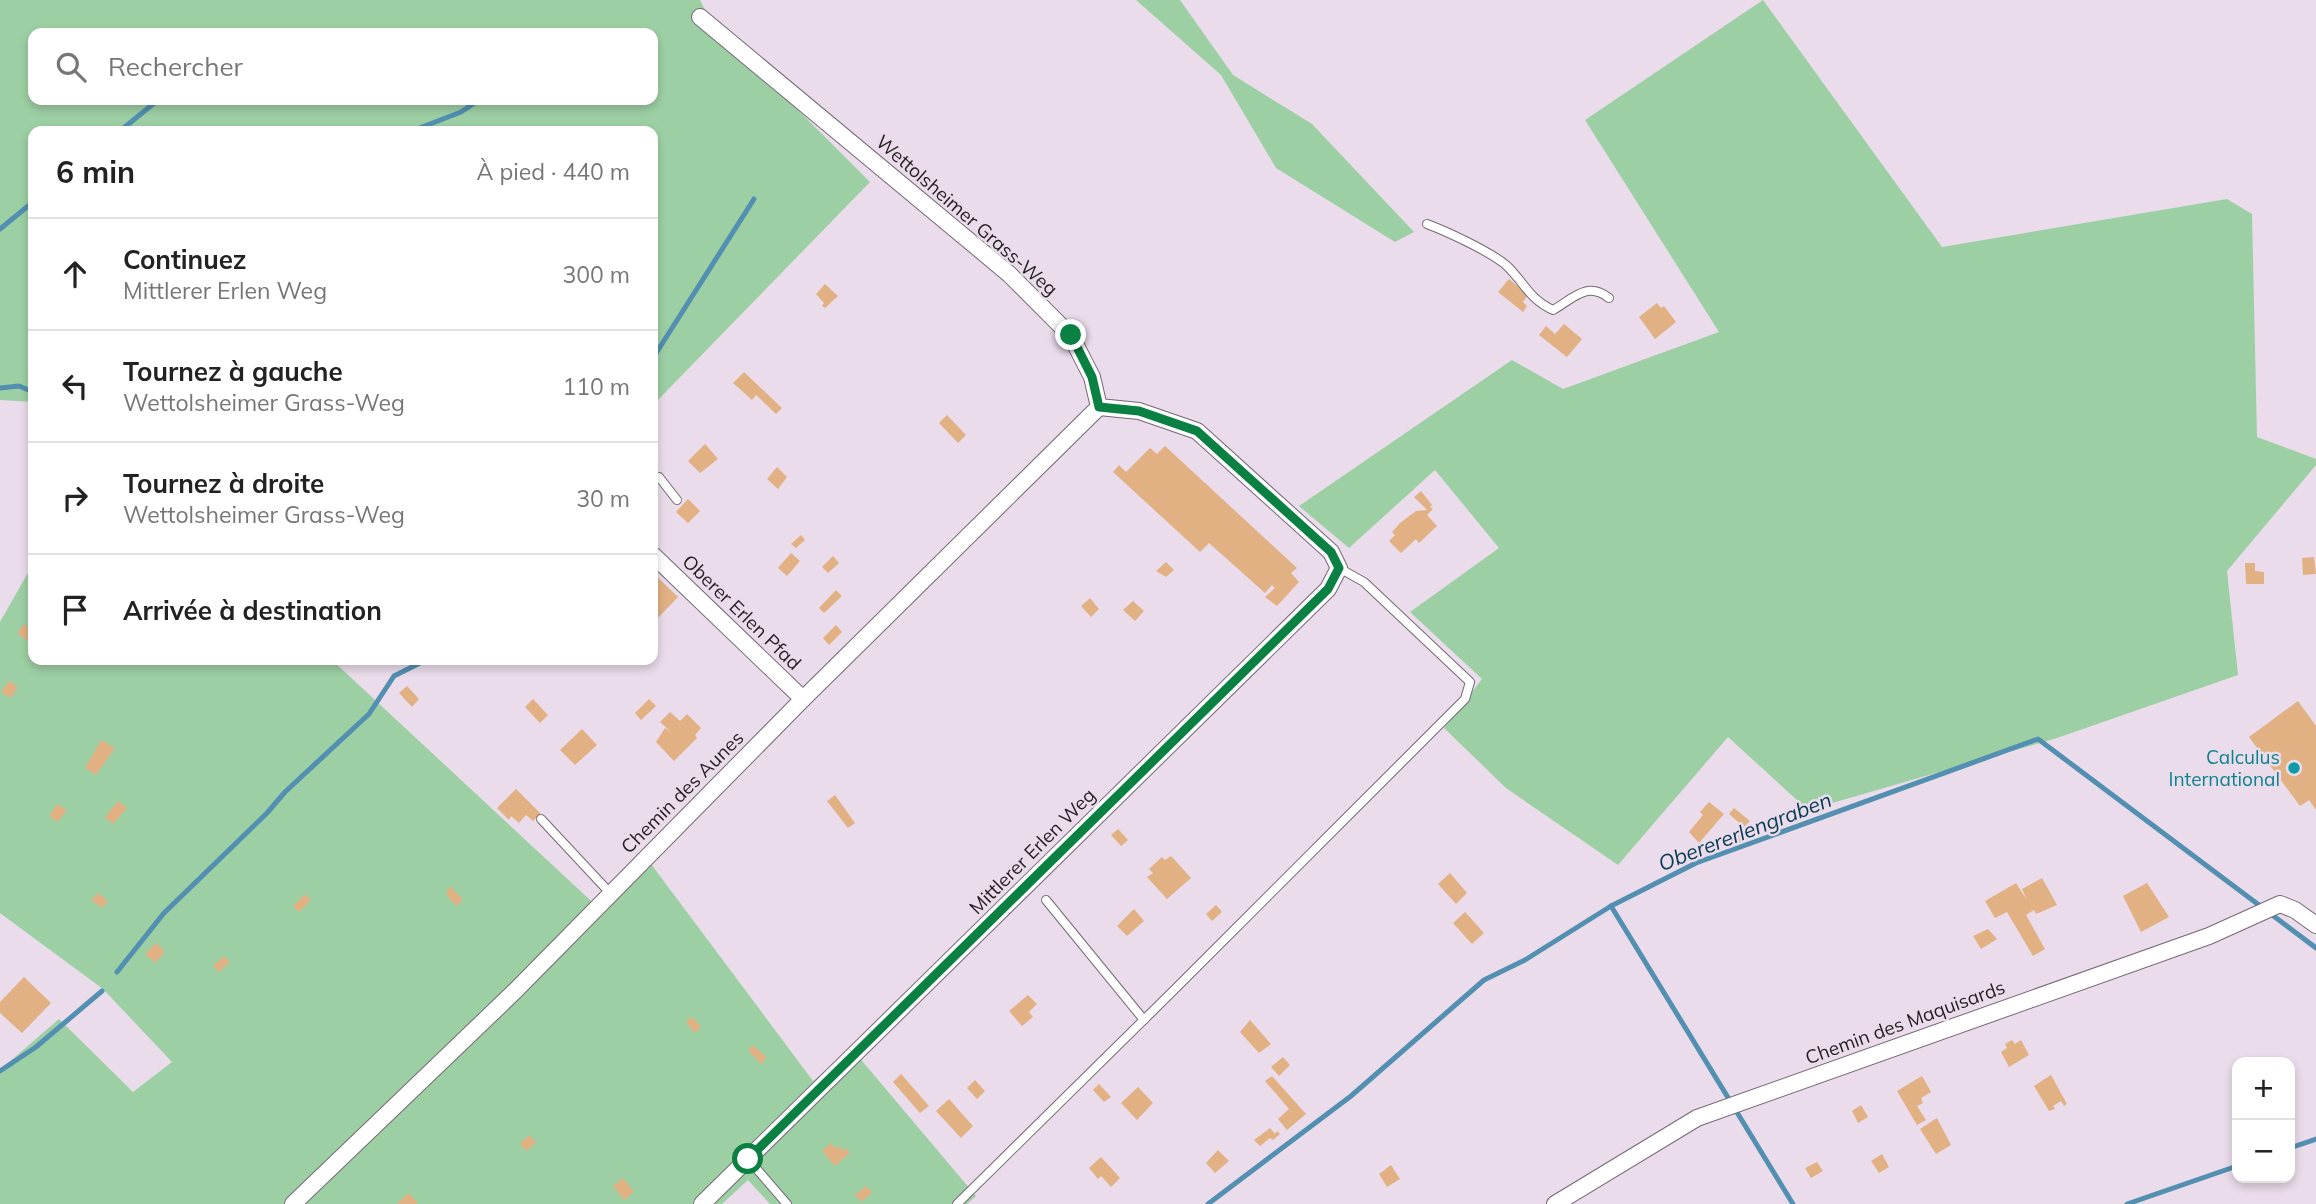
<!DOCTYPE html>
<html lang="fr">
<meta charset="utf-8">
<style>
body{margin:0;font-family:Mulish,sans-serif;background:#f6f6f6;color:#222}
.controls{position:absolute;right:21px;bottom:21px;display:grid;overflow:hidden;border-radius:14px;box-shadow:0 4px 10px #0003}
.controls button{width:63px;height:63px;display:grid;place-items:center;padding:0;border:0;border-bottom:2px solid #e0e0e0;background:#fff;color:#222;font:35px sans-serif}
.stop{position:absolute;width:21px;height:21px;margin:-16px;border:5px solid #0b8043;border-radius:50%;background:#fff}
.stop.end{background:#0b8043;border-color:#fff;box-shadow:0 2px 7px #0008}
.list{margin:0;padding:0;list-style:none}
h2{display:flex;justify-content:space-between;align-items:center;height:91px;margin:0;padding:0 28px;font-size:30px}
h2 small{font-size:23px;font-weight:400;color:#767676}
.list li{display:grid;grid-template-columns:46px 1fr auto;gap:21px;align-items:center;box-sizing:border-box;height:112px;padding:0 28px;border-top:2px solid #e0e0e0}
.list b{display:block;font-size:26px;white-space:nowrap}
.list p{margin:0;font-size:23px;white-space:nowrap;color:#767676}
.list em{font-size:23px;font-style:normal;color:#767676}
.icon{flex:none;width:38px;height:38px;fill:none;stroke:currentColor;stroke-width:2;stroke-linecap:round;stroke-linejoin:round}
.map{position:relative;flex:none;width:2316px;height:1204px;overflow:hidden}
.search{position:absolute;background:#fff;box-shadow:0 4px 10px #0003;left:28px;top:28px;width:630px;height:77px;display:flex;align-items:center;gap:18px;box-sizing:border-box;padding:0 24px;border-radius:14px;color:#767676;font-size:26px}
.panel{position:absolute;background:#fff;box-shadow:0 4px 10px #0003;left:28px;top:126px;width:630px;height:539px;border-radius:14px}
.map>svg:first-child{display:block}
.green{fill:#9dcfa4;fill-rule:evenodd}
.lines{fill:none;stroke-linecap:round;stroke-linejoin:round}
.stream{stroke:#528fb1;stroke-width:5}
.building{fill:#e1b184}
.lane-casing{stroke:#756875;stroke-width:10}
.street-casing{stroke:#756875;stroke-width:18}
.lane{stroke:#fff;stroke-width:8}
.street{stroke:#fff;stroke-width:16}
.route{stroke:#0b8043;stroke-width:9}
.culture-dot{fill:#0f9aa8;stroke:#eadcea;stroke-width:2.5}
.labels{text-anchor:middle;stroke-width:5;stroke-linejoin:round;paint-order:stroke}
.street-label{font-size:19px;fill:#231e23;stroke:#eadcea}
.culture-label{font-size:19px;fill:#0d838f;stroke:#eadcea;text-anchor:end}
.water-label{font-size:21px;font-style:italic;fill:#063c54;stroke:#eadcea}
</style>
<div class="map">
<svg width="2316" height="1204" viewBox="0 0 2316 1204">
<rect width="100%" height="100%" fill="#eadcea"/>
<g class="green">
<path d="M 0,0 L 700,0 L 704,8 L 801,113 L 870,182 L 653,405 L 653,131 L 33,131 L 33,402 L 0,400 ZM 33,33 L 653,33 L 653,100 L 33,100 Z"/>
<path d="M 1136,0 L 1180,0 L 1233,75 L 1312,124 L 1414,232 L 1395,242 L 1276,168 L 1221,75 Z"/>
<path d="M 1763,0 L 1942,247 L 2227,199 L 2252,214 L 2257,437 L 2316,459 L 2316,465 L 2227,571 L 2238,675 L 2057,738 L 1808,810 L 1728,737 L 1618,865 L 1506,788 L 1444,728 L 1482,679 L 1410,612 L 1499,548 L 1435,470 L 1349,548 L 1299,506 L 1512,360 L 1563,389 L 1719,332 L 1585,120 Z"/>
<path d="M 33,564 L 33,660 L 332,660 L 603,912 L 651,864 L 813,1081 L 852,1049 L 976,1196 L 967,1204 L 770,1204 L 748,1180 L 722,1204 L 0,1204 L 0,1070 L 59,1019 L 133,1092 L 172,1062 L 103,989 L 0,913 L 0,622 Z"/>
</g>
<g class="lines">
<g class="stream">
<path d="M 120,131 L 158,100"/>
<path d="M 412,131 L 461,112 L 479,100"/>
<path d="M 0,229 L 33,202"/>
<path d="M 653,358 L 754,199"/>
<path d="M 0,388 L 19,386 L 33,392"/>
<path d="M 1611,906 L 1793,1204"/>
<path d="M 117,972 L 164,913 L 267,813 L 285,792 L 369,714 L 394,676 L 426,660"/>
<path d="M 0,1071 L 36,1047 L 102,991"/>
<path d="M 2290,1148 L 2316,1139"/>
<path d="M 1208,1204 L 1351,1096 L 1484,980 L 1525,960 L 1611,906 L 1696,863 L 2038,739 L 2316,948"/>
<path d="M 2127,1204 L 2237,1166"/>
</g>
</g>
<g class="building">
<path d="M 1509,279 L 1528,295 L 1523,302 L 1527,306 L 1523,312 L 1498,292 Z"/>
<path d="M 825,284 L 838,296 L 825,308 L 822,306 L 824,303 L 816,294 Z"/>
<path d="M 1657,303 L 1661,308 L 1664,306 L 1676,322 L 1655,339 L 1639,317 Z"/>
<path d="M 1564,324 L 1582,339 L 1567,357 L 1539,335 L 1546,326 L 1555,334 Z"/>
<path d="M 744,372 L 782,408 L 776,414 L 756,395 L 752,400 L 733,383 Z"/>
<path d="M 947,415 L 966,435 L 958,443 L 939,423 Z"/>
<path d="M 705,444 L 718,459 L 700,473 L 688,461 Z"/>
<path d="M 1165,446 L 1297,568 L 1291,573 L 1299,582 L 1277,606 L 1265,597 L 1275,588 L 1272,585 L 1265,593 L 1209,543 L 1200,552 L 1113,472 L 1119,465 L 1126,472 L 1150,448 L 1157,454 Z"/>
<path d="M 777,467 L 787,477 L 778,489 L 767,479 Z"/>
<path d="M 1421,491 L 1432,505 L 1430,507 L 1433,509 L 1427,515 L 1437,526 L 1419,543 L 1416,539 L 1401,553 L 1389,541 L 1395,535 L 1392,532 L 1400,523 L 1416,511 L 1427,510 L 1414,497 Z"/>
<path d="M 688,499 L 700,511 L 688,523 L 676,512 Z"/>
<path d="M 801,535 L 805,540 L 796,548 L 791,544 Z"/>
<path d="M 791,553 L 800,561 L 787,576 L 778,568 Z"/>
<path d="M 833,556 L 839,563 L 828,573 L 822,567 Z"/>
<path d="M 2314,557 L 2316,574 L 2303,575 L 2302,558 Z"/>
<path d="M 1166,562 L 1174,570 L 1166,577 L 1156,571 Z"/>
<path d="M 2245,563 L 2255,563 L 2255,571 L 2264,572 L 2264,584 L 2246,584 Z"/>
<path d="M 653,573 L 678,597 L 653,623 Z"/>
<path d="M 836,590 L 842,596 L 824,613 L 819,608 Z"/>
<path d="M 1090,598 L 1099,609 L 1091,617 L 1081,606 Z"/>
<path d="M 1133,601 L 1144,611 L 1135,621 L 1123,610 Z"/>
<path d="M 23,624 L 33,630 L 30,642 L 17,634 Z"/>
<path d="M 836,625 L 842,632 L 829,645 L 823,638 Z"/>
<path d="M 9,681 L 18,687 L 11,698 L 1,692 Z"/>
<path d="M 407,686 L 419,699 L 412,707 L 399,693 Z"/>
<path d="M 533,699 L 548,715 L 540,723 L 525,707 Z"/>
<path d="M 649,699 L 656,706 L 641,720 L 635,713 Z"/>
<path d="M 2298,701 L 2316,726 L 2316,810 L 2309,800 L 2300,806 L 2249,737 Z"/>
<path d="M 670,712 L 680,721 L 687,714 L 701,728 L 695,735 L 697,738 L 674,761 L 656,742 L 665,728 L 671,732 L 660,722 Z"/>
<path d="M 582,729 L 597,745 L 575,765 L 560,750 Z"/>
<path d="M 101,740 L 115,748 L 96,775 L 85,768 Z"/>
<path d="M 516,789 L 541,814 L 533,821 L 526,815 L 519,823 L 511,816 L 509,820 L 497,808 Z"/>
<path d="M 835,795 L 855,823 L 848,828 L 827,801 Z"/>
<path d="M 118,801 L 127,808 L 113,824 L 105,817 Z"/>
<path d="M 1709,802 L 1724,814 L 1699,843 L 1689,832 L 1703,815 L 1700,812 Z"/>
<path d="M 57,804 L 67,810 L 58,822 L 49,816 Z"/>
<path d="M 1734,808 L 1750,821 L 1744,827 L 1729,814 Z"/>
<path d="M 1118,829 L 1128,840 L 1121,846 L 1111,835 Z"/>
<path d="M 1753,830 L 1755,836 L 1738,843 L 1736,836 Z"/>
<path d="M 1171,856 L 1191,878 L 1167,899 L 1147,877 L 1153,873 L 1149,869 L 1162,857 L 1165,860 Z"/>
<path d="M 1450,873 L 1467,893 L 1456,904 L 1438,884 Z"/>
<path d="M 2042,878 L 2057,905 L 2036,914 L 2034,910 L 2026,915 L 2045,949 L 2033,956 L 2007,912 L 1995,918 L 1985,901 L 2016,883 L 2027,900 L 2022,889 Z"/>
<path d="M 2147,883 L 2169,917 L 2141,932 L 2123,896 Z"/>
<path d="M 451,887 L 463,900 L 457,906 L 446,895 L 449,893 L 446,891 Z"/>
<path d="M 98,893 L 108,901 L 102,908 L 91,900 Z"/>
<path d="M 305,894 L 311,900 L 299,912 L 293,906 Z"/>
<path d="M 1216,905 L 1222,912 L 1212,921 L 1206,914 Z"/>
<path d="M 1134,909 L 1144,921 L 1127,936 L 1117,926 Z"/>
<path d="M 1465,912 L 1484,933 L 1472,944 L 1453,923 Z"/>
<path d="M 1988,929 L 1997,939 L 1981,949 L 1973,936 Z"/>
<path d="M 156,943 L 165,952 L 155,963 L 145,954 Z"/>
<path d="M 224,956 L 230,962 L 219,972 L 213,966 Z"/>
<path d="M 24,977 L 51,1003 L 22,1033 L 0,1013 L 0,1002 Z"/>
<path d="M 1028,995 L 1037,1004 L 1029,1012 L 1033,1017 L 1022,1026 L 1009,1011 Z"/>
<path d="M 692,1017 L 701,1027 L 694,1033 L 686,1021 Z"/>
<path d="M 1250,1020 L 1271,1044 L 1259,1053 L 1240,1032 Z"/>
<path d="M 2012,1040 L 2015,1044 L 2021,1040 L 2029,1055 L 2009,1067 L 2001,1052 L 2007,1048 L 2005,1044 Z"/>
<path d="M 753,1045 L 766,1057 L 762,1065 L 748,1050 Z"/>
<path d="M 1283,1057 L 1290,1065 L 1279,1076 L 1271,1067 Z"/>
<path d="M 901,1074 L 929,1106 L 920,1113 L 893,1082 Z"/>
<path d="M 2051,1075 L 2067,1104 L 2064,1106 L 2061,1101 L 2053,1106 L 2055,1109 L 2049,1111 L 2034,1086 Z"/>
<path d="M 1272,1076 L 1306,1114 L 1287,1130 L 1278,1119 L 1289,1109 L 1265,1081 Z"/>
<path d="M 1922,1076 L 1931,1092 L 1921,1098 L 1923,1103 L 1917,1106 L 1926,1120 L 1917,1125 L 1897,1091 Z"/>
<path d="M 975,1080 L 985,1091 L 977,1099 L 967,1088 Z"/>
<path d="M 1099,1084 L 1111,1097 L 1104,1102 L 1093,1090 Z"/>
<path d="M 1138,1087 L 1153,1103 L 1137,1120 L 1121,1103 Z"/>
<path d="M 949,1099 L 973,1126 L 961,1138 L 936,1111 Z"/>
<path d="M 1861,1105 L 1868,1117 L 1858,1123 L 1852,1111 Z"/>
<path d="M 1937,1118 L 1951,1145 L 1936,1154 L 1920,1129 Z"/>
<path d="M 1270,1128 L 1275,1134 L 1277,1131 L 1280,1134 L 1273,1140 L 1270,1138 L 1260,1146 L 1254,1140 Z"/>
<path d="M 530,1135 L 536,1143 L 526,1151 L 520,1143 Z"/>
<path d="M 831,1143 L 837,1149 L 839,1146 L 843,1151 L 846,1148 L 850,1153 L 835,1166 L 822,1151 Z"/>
<path d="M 1218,1150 L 1229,1161 L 1215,1173 L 1206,1163 Z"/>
<path d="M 1882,1154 L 1889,1167 L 1879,1173 L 1871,1161 Z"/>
<path d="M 1101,1157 L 1120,1178 L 1111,1187 L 1101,1176 L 1098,1179 L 1089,1168 Z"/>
<path d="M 1817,1162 L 1823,1171 L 1811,1178 L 1805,1168 Z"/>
<path d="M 1391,1165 L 1400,1179 L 1387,1187 L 1379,1174 Z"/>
<path d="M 623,1178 L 634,1192 L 624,1200 L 613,1186 Z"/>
<path d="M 866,1186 L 872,1192 L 862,1202 L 855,1195 Z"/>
<path d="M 409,1193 L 418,1204 L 396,1204 Z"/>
</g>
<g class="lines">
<g class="lane-casing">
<g id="lane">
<path d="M 1427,224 C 1448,232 1489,251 1506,265 C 1525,283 1528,298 1553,310 C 1574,298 1587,281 1609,298"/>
<path d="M 653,476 L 659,477 L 677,500"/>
<path d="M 541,819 L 611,894"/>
<path d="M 1046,900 L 1144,1020"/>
<path d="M 748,1159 L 787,1204"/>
<path d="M 957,1204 L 1173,991 L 1465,699 L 1470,682 L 1364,582 L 1339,568"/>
</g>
</g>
<g class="street-casing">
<g id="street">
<path d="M 700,17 L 1009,274 L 1071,336 L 1092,377 L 1099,407 L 1139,411 L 1197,431 L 1331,552 L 1339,568 L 1328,589 L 702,1204"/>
<path d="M 653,555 L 803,699"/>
<path d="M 293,1204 L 515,991 L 803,699 L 1099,407"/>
<path d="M 1555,1204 L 1697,1118 L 2209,936 L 2280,904 L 2295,910 L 2316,925"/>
</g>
</g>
<use href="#lane" class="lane"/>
<use href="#street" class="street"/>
</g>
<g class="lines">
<path class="route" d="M 748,1159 L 1328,589 L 1339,568 L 1331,552 L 1197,431 L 1139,411 L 1099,407 L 1092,377 L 1071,335"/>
</g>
<circle class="culture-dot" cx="2294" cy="768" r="7"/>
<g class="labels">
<g class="street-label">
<text transform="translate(967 215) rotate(41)" y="7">Wettolsheimer Grass-Weg</text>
<text transform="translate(742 612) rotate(44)" y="7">Oberer Erlen Pfad</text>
<text transform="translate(682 792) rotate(-45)" y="7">Chemin des Aunes</text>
<text transform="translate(1032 851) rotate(-45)" y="7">Mittlerer Erlen Weg</text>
<text transform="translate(1905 1022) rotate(-20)" y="7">Chemin des Maquisards</text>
</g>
<g class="culture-label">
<text x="2280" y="764">Calculus<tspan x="2280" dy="22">International</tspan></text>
</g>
<g class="water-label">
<text transform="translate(1745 832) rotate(-21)" y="7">Oberererlengraben</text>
</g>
</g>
</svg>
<div class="controls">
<button>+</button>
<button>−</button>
</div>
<div class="stop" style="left:748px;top:1159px"></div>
<div class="stop end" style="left:1071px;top:335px"></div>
<div class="search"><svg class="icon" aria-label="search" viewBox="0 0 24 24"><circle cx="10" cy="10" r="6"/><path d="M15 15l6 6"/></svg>Rechercher</div>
<section class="panel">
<h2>6 min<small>À pied · 440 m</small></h2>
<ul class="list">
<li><svg class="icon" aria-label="ahead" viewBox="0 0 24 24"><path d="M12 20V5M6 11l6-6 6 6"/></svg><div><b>Continuez</b><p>Mittlerer Erlen Weg</p></div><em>300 m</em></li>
<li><svg class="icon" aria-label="left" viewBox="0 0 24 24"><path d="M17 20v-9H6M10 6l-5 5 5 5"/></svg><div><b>Tournez à gauche</b><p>Wettolsheimer Grass-Weg</p></div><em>110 m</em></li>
<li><svg class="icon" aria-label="right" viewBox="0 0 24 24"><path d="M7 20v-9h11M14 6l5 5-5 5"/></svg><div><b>Tournez à droite</b><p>Wettolsheimer Grass-Weg</p></div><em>30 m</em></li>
<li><svg class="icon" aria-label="arrive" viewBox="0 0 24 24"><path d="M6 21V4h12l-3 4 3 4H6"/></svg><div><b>Arrivée à destination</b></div></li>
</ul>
</section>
</div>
